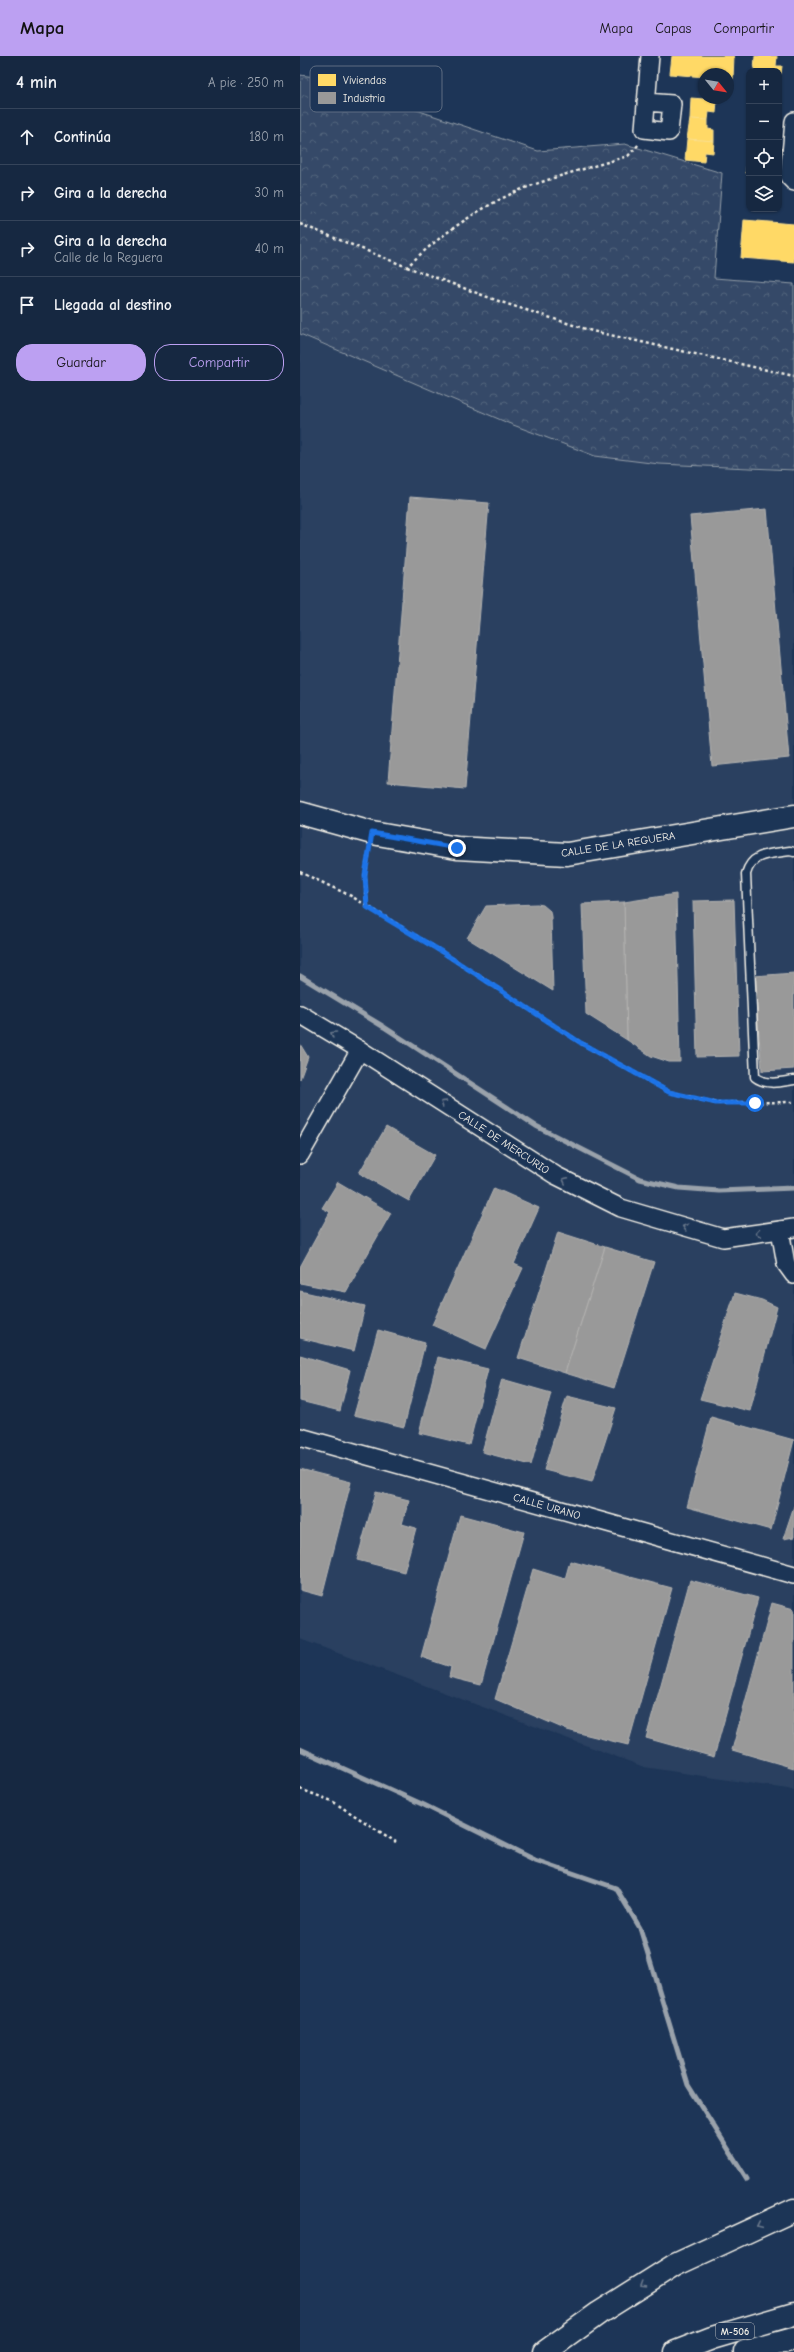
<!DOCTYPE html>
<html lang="es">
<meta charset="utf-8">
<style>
body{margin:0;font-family:"Comic Neue",sans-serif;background:#23344c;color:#f1f3f6}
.controls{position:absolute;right:12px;top:12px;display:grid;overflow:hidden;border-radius:8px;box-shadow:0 1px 3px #0004}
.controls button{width:36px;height:36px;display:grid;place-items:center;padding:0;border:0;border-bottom:1px solid #35445a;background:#162841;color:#f1f3f6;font:20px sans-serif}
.compass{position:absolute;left:398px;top:12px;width:36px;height:36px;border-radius:50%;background:#162841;box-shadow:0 1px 3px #0004;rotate:120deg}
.stop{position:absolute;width:12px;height:12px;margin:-9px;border:3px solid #1a73e8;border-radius:50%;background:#fff}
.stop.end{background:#1a73e8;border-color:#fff;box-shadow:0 1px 4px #0008}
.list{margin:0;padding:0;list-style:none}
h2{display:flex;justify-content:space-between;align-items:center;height:52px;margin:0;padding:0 16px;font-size:17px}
h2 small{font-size:13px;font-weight:400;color:#9ea6b1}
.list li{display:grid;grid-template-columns:26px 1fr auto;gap:12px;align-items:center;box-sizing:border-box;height:56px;padding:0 16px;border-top:1px solid #35445a}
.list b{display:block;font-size:15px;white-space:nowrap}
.list p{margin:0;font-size:13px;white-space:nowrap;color:#9ea6b1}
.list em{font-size:13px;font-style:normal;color:#9ea6b1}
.actions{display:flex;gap:8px;padding:12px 16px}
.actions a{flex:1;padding:9px 0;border:1px solid #bca0f2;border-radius:16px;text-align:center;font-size:14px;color:#bca0f2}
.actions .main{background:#bca0f2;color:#111}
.icon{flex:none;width:22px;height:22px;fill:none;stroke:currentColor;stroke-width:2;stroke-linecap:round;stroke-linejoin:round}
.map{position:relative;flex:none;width:494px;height:2296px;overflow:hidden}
header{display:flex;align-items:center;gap:24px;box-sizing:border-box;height:56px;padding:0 20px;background:#bca0f2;color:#111}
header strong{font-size:19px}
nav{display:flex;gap:22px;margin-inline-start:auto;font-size:14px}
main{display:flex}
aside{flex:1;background:#162841}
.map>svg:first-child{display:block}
.built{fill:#2a4060}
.park{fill:url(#park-crowns);stroke:#949ea8}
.homes{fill:#ffd966;stroke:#fce08d}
.industry{fill:#999;stroke:#b4b3b1}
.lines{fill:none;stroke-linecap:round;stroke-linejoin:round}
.stream{stroke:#9aa2ab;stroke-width:5}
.lane-casing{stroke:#f4f1e8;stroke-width:11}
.street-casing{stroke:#f4f1e8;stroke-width:20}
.secondary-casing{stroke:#f4f1e8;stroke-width:25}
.highway-casing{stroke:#f4f1e8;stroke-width:25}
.path{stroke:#f4f1e8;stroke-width:2.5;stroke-dasharray:3 3;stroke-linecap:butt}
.lane{stroke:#1d3557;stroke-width:8}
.street{stroke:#1d3557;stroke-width:17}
.secondary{stroke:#1d3557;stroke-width:22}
.highway{stroke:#1d3557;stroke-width:22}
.oneway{stroke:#68778a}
.route{stroke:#1a73e8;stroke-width:5}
.labels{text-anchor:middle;stroke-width:4;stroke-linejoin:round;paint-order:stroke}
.shield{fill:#1d3557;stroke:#b4b9bc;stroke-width:1}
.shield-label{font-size:10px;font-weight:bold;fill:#f4f1e8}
.street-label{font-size:11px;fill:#f4f1e8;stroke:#1d3557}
.key{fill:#1d3557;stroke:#5e6d82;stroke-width:1}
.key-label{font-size:11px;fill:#f4f1e8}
</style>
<header>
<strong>Mapa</strong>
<nav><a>Mapa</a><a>Capas</a><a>Compartir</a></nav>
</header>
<main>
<aside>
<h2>4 min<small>A pie · 250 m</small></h2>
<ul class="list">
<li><svg class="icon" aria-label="ahead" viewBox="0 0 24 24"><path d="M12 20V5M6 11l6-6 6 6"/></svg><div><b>Continúa</b></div><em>180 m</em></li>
<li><svg class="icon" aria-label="right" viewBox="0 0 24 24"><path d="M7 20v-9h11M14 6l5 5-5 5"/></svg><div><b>Gira a la derecha</b></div><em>30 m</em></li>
<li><svg class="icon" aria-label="right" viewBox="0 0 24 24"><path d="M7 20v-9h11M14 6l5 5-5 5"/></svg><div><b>Gira a la derecha</b><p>Calle de la Reguera</p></div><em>40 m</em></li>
<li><svg class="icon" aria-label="arrive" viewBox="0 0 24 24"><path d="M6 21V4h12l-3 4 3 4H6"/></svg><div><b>Llegada al destino</b></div></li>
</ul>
<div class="actions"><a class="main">Guardar</a><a>Compartir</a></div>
</aside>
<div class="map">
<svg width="494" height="2296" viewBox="0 0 494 2296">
<defs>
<pattern id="park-crowns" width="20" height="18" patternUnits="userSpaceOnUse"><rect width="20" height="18" fill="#354a67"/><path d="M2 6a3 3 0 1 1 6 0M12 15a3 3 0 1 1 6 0" fill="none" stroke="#53657d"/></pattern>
</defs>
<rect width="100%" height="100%" fill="#1d3557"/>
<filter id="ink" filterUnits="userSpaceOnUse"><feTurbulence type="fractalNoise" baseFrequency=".025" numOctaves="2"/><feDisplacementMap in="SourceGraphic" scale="8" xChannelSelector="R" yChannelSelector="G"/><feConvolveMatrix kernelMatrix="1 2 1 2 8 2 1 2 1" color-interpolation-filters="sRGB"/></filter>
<g filter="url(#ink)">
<path class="built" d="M 0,278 L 208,367 L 295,400 L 359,408 L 494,415 L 494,1734 L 344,1711 L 0,1583 Z"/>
<path class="park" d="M 0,19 L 22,22 L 238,95 L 325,88 L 422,117 L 414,222 L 494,228 L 494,414 L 359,408 L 295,400 L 208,367 L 0,278 Z"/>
<g class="homes">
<path d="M 372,0 L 434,0 L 433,23 L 428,22 L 428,18 L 404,18 L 404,21 L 370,18 Z"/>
<path d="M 455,0 L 477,0 L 476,10 L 482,10 L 481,18 L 479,18 L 479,15 L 454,15 Z"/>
<path d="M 391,42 L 417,44 L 416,57 L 409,56 L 408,64 L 390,63 Z"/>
<path d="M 390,63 L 408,64 L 408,73 L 414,74 L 414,85 L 387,83 Z"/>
<path d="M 387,83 L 414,85 L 413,97 L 405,96 L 404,106 L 385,104 Z"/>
<path d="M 447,97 L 449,97 L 449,118 L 446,117 Z"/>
<path d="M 444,164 L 494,168 L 494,206 L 441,202 Z"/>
</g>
<g class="industry">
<path d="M 110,441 L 189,447 L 165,733 L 88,726 Z"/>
<path d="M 467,453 L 489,702 L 412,710 L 390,460 Z"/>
<path d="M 376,838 L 380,1006 L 369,1006 L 351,1000 L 327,984 L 324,846 Z"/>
<path d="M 434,844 L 439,1000 L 397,1001 L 393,845 Z"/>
<path d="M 324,846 L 327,984 L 286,958 L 282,848 Z"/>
<path d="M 237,848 L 243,849 L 250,855 L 251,861 L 253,935 L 167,882 L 186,850 Z"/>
<path d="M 494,917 L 494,1013 L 462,1015 L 454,920 Z"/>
<path d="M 0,988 L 8,1001 L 0,1023 Z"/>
<path d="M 86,1071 L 135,1099 L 109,1145 L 59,1117 Z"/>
<path d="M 38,1126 L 91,1157 L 46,1236 L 0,1227 L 0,1211 L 30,1156 L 22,1152 Z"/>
<path d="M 194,1132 L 239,1152 L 214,1208 L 223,1212 L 186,1293 L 132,1269 Z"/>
<path d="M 258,1176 L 305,1191 L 265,1317 L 218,1302 Z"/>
<path d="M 305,1191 L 354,1206 L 314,1332 L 265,1317 Z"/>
<path d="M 0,1235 L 65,1250 L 54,1295 L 0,1282 Z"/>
<path d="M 435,1237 L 462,1244 L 477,1251 L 450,1355 L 400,1343 Z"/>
<path d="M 78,1274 L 125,1287 L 104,1371 L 54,1359 Z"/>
<path d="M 0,1299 L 50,1314 L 40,1355 L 0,1345 Z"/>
<path d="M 138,1301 L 188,1313 L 169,1389 L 119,1377 Z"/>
<path d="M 202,1323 L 251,1337 L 231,1409 L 182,1396 Z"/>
<path d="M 267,1340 L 316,1352 L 292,1426 L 244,1414 Z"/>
<path d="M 411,1361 L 494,1384 L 471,1474 L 387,1451 Z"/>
<path d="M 0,1413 L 51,1426 L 22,1540 L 0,1534 Z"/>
<path d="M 76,1436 L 109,1444 L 102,1468 L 116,1472 L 104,1516 L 57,1504 Z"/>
<path d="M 494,1450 L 494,1481 L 483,1483 Z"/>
<path d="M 160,1459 L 224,1476 L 181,1629 L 149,1621 L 151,1611 L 121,1601 Z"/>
<path d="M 270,1505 L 372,1532 L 328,1689 L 267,1674 L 195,1643 L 233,1513 L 265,1523 Z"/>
<path d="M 390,1524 L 458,1542 L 414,1701 L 346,1682 Z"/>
<path d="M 472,1547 L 494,1553 L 494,1712 L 432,1694 Z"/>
</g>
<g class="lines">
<g class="stream">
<path d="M 0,920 L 84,971 L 236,1070 L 340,1123 L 379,1132 L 419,1135 L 494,1132"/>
<path d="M 0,1693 L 124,1749 L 235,1804 L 316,1832 L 340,1872 L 388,2029 L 447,2123"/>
</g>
<g class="lane-casing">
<path id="lane" d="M 494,796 L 490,795 C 471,798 452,796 446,818 L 455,1021 C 466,1030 481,1026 494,1024"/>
</g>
<g class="street-casing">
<g id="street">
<path d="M 346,46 L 372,48 L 369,76 L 344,73 L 350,0"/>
<path d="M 494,65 L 489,121 L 494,126"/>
<path d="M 0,958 L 60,994 L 255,1119 L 321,1152 L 423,1182 L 494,1172"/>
<path d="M 0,1099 L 60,994"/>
<path d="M 480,1174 L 486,1208 L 494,1219"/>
<path d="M 0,1381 L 494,1519"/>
</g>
</g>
<g class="secondary-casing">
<path id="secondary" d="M 0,757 L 72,777 L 157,792 L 267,798 L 494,760"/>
</g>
<g class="highway-casing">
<g id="highway">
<path d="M 245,2296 L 299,2257 L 375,2209 L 494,2154"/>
<path d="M 376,2296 L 412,2282 L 494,2258"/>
<path d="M 445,2296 L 494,2283"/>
</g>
</g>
<g class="path">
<path d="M 0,168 L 107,211 C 137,181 180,151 220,134 C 255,120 292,111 328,100 L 340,87"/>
<path d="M 107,211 L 201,246 L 292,275 L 494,320"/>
<path d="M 0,816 L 51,840 L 142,896 L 281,987 L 369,1036 L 416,1047 L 494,1046"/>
<path d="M 67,850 L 65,819 L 69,796"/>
<path d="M 0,1733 L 32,1745 L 96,1786"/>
</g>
<use href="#lane" class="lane"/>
<use href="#street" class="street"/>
<use href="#secondary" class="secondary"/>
<use href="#highway" class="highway"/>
</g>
<defs><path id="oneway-chevron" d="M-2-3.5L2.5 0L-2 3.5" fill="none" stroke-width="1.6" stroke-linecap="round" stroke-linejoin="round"/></defs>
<g class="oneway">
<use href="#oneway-chevron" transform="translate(33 978) rotate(-149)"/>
<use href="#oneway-chevron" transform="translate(143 1047) rotate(-147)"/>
<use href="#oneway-chevron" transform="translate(265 1124) rotate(-153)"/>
<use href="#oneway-chevron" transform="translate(385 1171) rotate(-164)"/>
<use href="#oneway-chevron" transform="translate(458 1177) rotate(172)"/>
<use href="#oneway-chevron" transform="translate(459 2170) rotate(155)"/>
<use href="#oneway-chevron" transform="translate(343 2229) rotate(148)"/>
</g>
</g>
<g class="lines" filter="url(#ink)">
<path class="route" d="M 157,792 L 72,777 L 65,819 L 67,851 L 142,896 L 281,987 L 369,1036 L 416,1047 L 455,1047"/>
</g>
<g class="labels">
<rect class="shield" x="416" y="2267" width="38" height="16" rx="3"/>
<g class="shield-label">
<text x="435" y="2279">M-506</text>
</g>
<g class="street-label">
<text transform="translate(318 788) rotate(-9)" y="4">CALLE DE LA REGUERA</text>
<text transform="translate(204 1086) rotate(33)" y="4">CALLE DE MERCURIO</text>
<text transform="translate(247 1450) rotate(16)" y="4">CALLE URANO</text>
</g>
</g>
<rect x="10" y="10" width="132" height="46" rx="6" class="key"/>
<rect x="18" y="18" width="18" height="12" fill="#ffd966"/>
<rect x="18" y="36" width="18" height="12" fill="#999"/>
<g class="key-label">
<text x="43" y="28">Viviendas</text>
<text x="43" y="46">Industria</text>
</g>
</svg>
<div class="controls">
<button>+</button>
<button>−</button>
<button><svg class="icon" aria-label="locate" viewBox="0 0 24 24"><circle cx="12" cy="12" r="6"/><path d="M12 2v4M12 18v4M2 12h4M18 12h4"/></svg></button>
<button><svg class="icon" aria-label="layers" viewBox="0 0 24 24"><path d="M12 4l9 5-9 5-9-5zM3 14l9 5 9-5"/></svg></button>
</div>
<svg class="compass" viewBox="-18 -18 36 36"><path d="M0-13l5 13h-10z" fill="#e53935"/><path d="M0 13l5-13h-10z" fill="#9ea6b1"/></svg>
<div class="stop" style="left:455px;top:1047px"></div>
<div class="stop end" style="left:157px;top:792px"></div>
</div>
</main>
